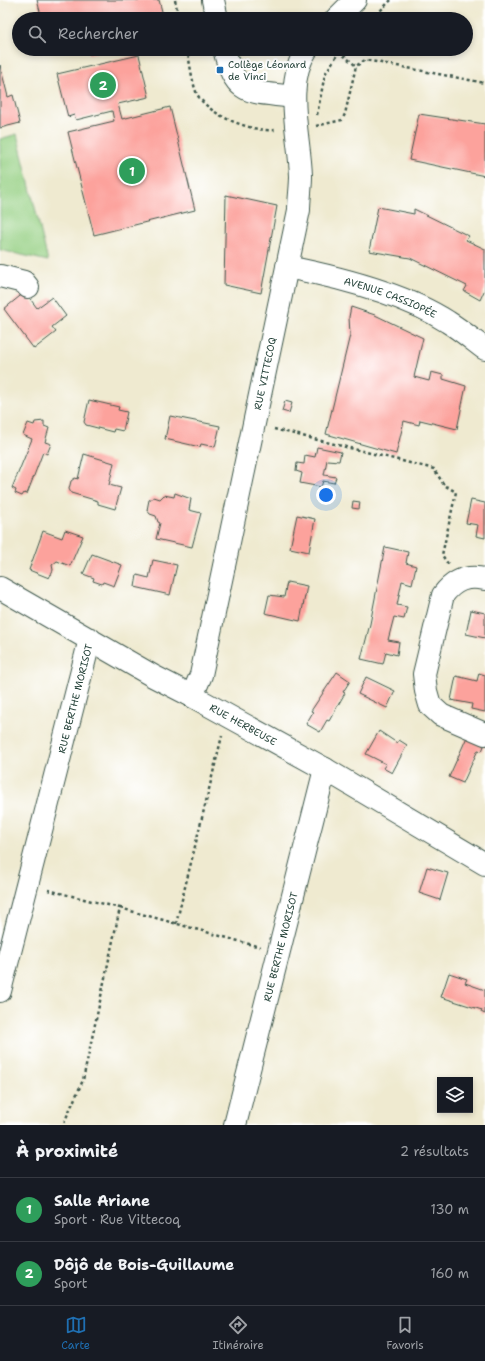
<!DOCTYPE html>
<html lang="fr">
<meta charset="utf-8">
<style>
body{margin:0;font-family:"Shantell Sans",sans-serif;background:#20242c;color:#f1f3f6}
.controls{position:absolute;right:12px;bottom:12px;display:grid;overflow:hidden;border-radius:0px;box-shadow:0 2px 6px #0003}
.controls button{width:36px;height:36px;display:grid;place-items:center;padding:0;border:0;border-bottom:1px solid #363941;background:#171b24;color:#f1f3f6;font:20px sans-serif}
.you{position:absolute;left:326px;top:495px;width:14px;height:14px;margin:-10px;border:3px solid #fff;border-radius:50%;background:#1a73e8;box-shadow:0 0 0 6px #1a73e833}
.badge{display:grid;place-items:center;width:26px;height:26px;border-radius:50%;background:#1f6fb2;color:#fff;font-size:13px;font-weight:700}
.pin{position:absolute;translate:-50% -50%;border:2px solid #fff;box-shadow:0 1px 4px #0006}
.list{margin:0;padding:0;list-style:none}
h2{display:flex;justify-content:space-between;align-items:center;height:52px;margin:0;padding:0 16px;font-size:17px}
h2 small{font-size:13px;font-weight:400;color:#9ea1a6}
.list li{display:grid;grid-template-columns:26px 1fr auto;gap:12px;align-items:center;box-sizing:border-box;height:64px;padding:0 16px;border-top:1px solid #363941}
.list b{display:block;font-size:15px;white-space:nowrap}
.list p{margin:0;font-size:13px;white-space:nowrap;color:#9ea1a6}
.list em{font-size:13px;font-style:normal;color:#9ea1a6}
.icon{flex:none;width:22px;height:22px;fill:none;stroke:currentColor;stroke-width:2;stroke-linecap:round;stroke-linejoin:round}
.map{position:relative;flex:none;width:485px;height:1125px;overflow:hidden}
.search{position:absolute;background:#171b24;box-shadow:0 2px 6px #0003;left:12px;right:12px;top:12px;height:44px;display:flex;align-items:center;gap:10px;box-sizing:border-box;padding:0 14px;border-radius:22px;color:#9ea1a6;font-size:15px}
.sheet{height:180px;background:#171b24}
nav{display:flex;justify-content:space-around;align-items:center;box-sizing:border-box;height:56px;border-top:1px solid #363941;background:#171b24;font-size:11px;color:#9ea1a6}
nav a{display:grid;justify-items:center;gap:2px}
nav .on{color:#1f6fb2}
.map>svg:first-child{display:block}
.green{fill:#96d084;stroke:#5a865c}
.building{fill:#fca29c}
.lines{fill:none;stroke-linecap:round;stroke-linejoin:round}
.minor-casing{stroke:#3e574b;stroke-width:24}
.path{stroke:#3e574b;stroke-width:2.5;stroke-dasharray:3 3;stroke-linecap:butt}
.minor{stroke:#fff;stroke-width:22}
.poi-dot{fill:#1f6fb2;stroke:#fff;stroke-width:1.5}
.labels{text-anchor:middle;stroke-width:4;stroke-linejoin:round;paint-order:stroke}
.poi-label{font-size:10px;fill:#1f3d34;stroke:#fff;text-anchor:start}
.street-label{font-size:10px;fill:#1f3d34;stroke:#fff}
</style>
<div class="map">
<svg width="485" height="1125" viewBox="0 0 485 1125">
<rect width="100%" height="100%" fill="#fff"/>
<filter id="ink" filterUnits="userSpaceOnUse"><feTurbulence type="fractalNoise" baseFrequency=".025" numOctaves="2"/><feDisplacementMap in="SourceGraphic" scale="8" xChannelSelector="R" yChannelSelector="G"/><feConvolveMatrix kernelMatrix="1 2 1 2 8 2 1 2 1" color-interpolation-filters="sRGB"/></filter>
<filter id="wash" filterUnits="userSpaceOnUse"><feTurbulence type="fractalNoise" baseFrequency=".012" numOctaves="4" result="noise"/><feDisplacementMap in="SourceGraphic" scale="16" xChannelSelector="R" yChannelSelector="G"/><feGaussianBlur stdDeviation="0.9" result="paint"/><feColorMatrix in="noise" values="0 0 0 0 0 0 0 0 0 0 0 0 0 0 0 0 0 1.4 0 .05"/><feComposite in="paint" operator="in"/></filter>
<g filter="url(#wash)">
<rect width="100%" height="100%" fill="#efead0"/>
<path class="green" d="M 17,134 L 48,261 L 0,250 L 0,139 Z"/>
<g id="blocks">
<g class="building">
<path d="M 37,0 L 159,0 L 164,19 L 42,19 Z"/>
<path d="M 88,49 L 105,49 L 105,50 L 89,54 Z"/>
<path d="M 139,55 L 149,97 L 118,104 L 122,119 L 170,107 L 195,210 L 94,235 L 68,132 L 114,121 L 112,111 L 76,120 L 74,115 L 68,117 L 57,74 Z"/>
<path d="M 0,65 L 8,97 L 13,95 L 20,123 L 0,128 Z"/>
<path d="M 419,114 L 485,124 L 485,176 L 409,160 Z"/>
<path d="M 226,195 L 277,206 L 261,293 L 224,285 Z"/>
<path d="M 378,207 L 414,214 L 414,209 L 469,236 L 466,240 L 485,249 L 485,289 L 480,300 L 464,291 L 467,286 L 410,258 L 369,251 Z"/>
<path d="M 25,292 L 37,308 L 52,297 L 66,316 L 52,327 L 56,332 L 34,349 L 4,309 Z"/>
<path d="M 351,307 L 375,315 L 423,338 L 414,377 L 429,381 L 431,372 L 443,375 L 443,379 L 466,386 L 457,429 L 420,420 L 419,425 L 404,421 L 396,454 L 326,434 L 350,335 L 349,317 Z"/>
<path d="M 89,400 L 119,407 L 118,410 L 127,412 L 123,431 L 114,429 L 113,432 L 86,425 L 84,422 Z"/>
<path d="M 285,401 L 292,403 L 289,413 L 282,411 Z"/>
<path d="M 170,416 L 220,426 L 215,447 L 201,444 L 200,447 L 165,439 Z"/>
<path d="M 44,421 L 44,426 L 49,428 L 45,442 L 51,444 L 47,454 L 43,452 L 27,494 L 24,493 L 22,496 L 15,493 L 16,490 L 12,488 L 32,439 L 23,435 L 28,423 L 34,425 L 35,422 Z"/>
<path d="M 317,447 L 341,452 L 339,461 L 327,460 L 324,475 L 336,477 L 334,483 L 323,481 L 321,487 L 300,483 L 302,473 L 296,471 L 297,463 L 304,464 L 305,455 L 315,457 Z"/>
<path d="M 84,454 L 114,463 L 109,485 L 121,488 L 115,509 L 98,504 L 98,501 L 71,493 L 69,489 L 71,481 L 75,478 L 78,479 Z"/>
<path d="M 175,493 L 191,499 L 189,510 L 201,513 L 192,547 L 156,539 L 160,523 L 158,522 L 156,516 L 150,514 L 147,510 L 149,500 L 154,497 L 160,499 L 164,495 L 174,497 Z"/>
<path d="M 471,500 L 485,503 L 485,538 L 476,536 L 478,525 L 466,523 Z"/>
<path d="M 353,501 L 360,502 L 359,509 L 352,508 Z"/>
<path d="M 297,515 L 315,519 L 309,552 L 290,548 Z"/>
<path d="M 65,530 L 83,536 L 70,566 L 57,561 L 52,565 L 53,570 L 49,578 L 29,570 L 43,531 L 62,538 Z"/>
<path d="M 385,547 L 408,552 L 406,563 L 416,566 L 412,584 L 402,581 L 397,605 L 407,607 L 404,619 L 394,617 L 388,640 L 399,642 L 397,655 L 386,652 L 383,664 L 361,659 L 370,624 Z"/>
<path d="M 92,554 L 122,565 L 114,586 L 103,582 L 102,584 L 93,581 L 94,578 L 83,574 Z"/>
<path d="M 153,560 L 177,565 L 170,595 L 135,587 L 137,575 L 149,578 Z"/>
<path d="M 287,582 L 307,586 L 300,621 L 265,613 L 269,595 L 284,597 Z"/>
<path d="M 471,610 L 485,613 L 485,638 L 466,634 Z"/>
<path d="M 337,672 L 350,681 L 343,692 L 345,693 L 329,721 L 327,720 L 320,732 L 306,724 L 313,712 L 311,711 Z"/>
<path d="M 479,673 L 485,675 L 485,712 L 471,709 L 472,704 L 451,700 L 456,676 L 477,681 Z"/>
<path d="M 366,677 L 395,691 L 387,708 L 358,694 Z"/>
<path d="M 379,731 L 397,743 L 399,740 L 407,745 L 392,773 L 383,768 L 386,764 L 366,754 Z"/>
<path d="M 467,737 L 484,746 L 482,751 L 478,750 L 463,783 L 449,777 Z"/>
<path d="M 427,867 L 448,873 L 440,900 L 419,893 Z"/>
<path d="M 449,973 L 467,979 L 465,983 L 485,990 L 485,1014 L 481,1012 L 482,1010 L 441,997 Z"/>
</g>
</g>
</g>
<g filter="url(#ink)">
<use href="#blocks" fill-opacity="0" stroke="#3e574b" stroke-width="1"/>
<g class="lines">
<g class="minor-casing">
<g id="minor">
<path d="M 213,0 L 217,19"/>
<path d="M 336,19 L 355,0"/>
<path d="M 224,49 C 236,98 250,91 294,97"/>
<path id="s1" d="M 287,267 C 338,277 405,294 448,322 C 461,330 473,340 485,349"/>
<path d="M 0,276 L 24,282 L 28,287"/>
<path d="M 485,579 C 467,575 454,580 443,595 L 424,674 L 426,691 L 430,705 L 441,715 L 485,734"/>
<path id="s2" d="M 0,588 L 153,676 L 192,696 L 325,769 L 485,864"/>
<path id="s3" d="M 192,696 L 201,675 L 299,210 C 299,199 301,187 301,176 C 300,137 283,84 307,49"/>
<path id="s4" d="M 0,991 L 90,639"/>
<path id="s5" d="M 235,1125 L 325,769"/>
</g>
</g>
<g class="path">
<path d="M 175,0 L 179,19"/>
<path d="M 179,17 L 195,13"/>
<path d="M 372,19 L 391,0"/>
<path d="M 187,49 C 190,62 192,83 197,94 C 209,116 252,132 275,130"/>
<path d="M 339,51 L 356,66 L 365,60 L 371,61 L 485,83"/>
<path d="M 317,115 L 325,74 L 341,49"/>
<path d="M 316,126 L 342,120 L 345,114 L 356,66"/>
<path d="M 274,429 L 434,469 L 444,485 L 456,492 L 442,555 L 448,564"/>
<path d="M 48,890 L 120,908 L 83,1080 L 63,1125"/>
<path d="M 120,908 L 260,947"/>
<path d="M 176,924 L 222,736"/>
</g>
<use href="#minor" class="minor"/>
</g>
</g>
<rect class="poi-dot" x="216" y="66" width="8" height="8" rx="2"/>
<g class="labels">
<g class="poi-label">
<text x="228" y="68">Collège Léonard<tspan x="228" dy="12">de Vinci</tspan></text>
</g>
<g class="street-label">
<text dy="4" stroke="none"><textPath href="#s1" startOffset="108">AVENUE CASSIOPÉE</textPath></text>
<text dy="4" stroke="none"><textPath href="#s3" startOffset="331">RUE VITTECOQ</textPath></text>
<text dy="4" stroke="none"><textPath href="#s4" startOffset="302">RUE BERTHE MORISOT</textPath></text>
<text dy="4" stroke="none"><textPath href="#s2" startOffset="279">RUE HERBEUSE</textPath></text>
<text dy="4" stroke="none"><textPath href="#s5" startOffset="184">RUE BERTHE MORISOT</textPath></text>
</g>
</g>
</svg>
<div class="controls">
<button><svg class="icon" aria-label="layers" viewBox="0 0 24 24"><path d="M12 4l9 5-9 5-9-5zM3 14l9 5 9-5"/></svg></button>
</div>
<div class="you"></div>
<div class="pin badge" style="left:132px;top:171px;background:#2e9e5b">1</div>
<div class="pin badge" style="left:103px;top:85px;background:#2e9e5b">2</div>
<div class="search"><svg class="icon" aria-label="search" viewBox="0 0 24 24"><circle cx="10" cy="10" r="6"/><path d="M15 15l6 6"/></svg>Rechercher</div>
</div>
<section class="sheet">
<h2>À proximité<small>2 résultats</small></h2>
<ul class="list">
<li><span class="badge" style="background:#2e9e5b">1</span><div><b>Salle Ariane</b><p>Sport · Rue Vittecoq</p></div><em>130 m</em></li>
<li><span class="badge" style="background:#2e9e5b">2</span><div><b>Dôjô de Bois-Guillaume</b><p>Sport</p></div><em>160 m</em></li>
</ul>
</section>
<nav>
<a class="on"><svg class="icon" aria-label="map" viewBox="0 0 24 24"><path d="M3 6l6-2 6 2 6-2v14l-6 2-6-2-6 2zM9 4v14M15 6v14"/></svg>Carte</a>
<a><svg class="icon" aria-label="directions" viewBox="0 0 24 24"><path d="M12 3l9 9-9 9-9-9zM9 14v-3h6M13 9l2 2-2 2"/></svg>Itinéraire</a>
<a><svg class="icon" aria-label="saved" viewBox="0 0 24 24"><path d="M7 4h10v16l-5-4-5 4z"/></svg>Favoris</a>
</nav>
